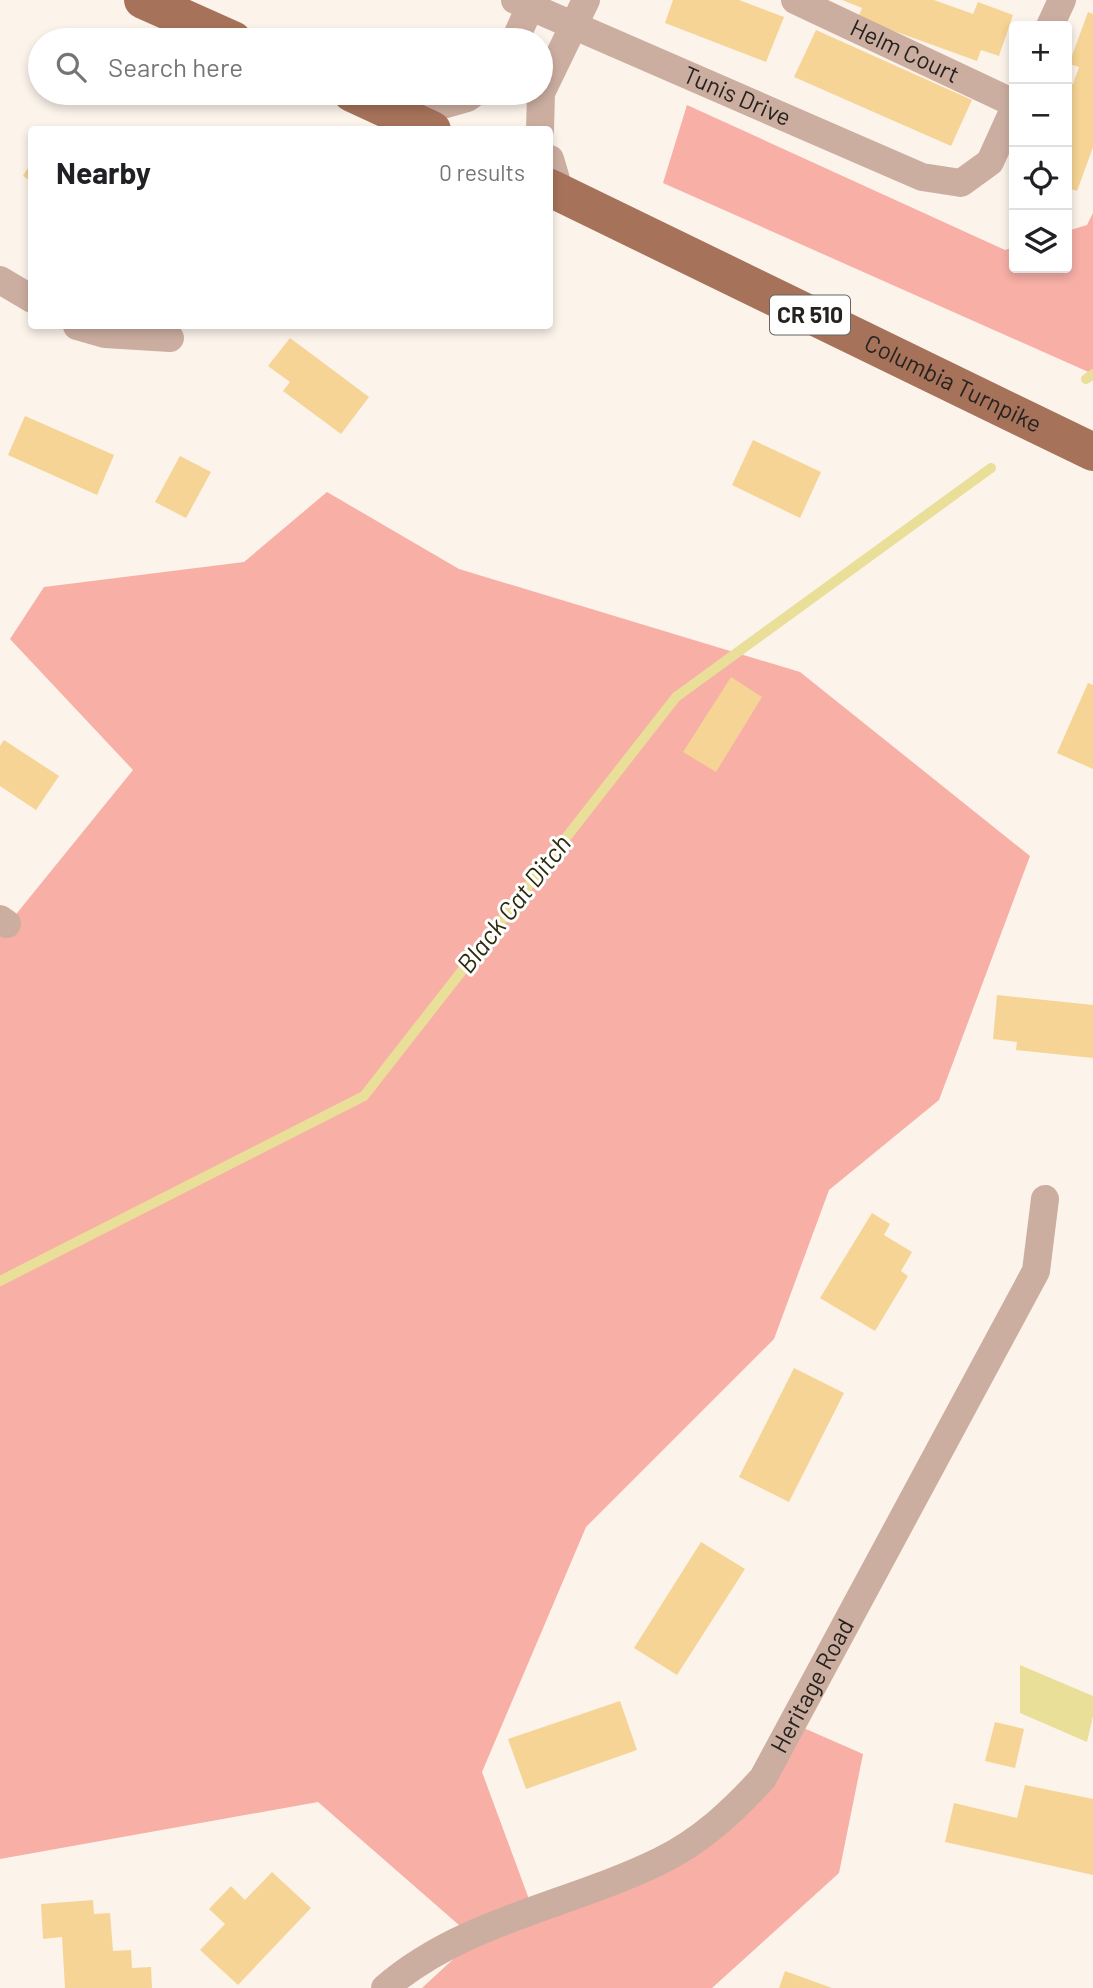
<!DOCTYPE html>
<meta charset="utf-8">
<style>
body{margin:0;font-family:Barlow,sans-serif;background:#f6f6f6;color:#202124}
.controls{position:absolute;right:21px;top:21px;display:grid;overflow:hidden;border-radius:7px;box-shadow:0 4px 10px #0003}
.controls button{width:63px;height:63px;display:grid;place-items:center;padding:0;border:0;border-bottom:2px solid #e0e0e0;background:#fff;color:#202124;font:35px sans-serif}
.list{margin:0;padding:0;list-style:none}
h2{display:flex;justify-content:space-between;align-items:center;height:91px;margin:0;padding:0 28px;font-size:30px}
h2 small{font-size:23px;font-weight:400;color:#757577}
.icon{flex:none;width:38px;height:38px;fill:none;stroke:currentColor;stroke-width:2;stroke-linecap:round;stroke-linejoin:round}
.map{position:relative;flex:none;width:1093px;height:1988px;overflow:hidden}
.search{position:absolute;background:#fff;box-shadow:0 4px 10px #0003;left:28px;top:28px;width:525px;height:77px;display:flex;align-items:center;gap:18px;box-sizing:border-box;padding:0 24px;border-radius:38px;color:#757577;font-size:26px}
.panel{position:absolute;background:#fff;box-shadow:0 4px 10px #0003;left:28px;top:126px;width:525px;height:203px;border-radius:7px}
.map>svg:first-child{display:block}
.green{fill:#f7afa6}
.water{fill:#e9df99}
.lines{fill:none;stroke-linecap:round;stroke-linejoin:round}
.stream{stroke:#e9df99;stroke-width:10}
.building{fill:#f6d495}
.minor{stroke:#ccaea1;stroke-width:28}
.primary{stroke:#a6725a;stroke-width:38}
.labels{text-anchor:middle;stroke-width:6;stroke-linejoin:round;paint-order:stroke}
.shield{fill:#fff;stroke:#676462;stroke-width:2}
.shield-label{font-size:23px;font-weight:bold;fill:#26221f}
.street-label{font-size:24px;fill:#26221f;stroke:#fff}
.water-label{font-size:26px;font-style:italic;fill:#2e2a0b;stroke:#fff}
</style>
<div class="map">
<svg width="1093" height="1988" viewBox="0 0 1093 1988">
<rect width="100%" height="100%" fill="#fcf3ea"/>
<g class="green">
<path d="M 687,105 L 1005,250 L 1014,247 L 1014,268 L 1067,268 L 1067,231 L 1087,225 L 1093,213 L 1093,374 L 663,183 Z"/>
<path d="M 327,492 L 459,569 L 800,672 L 1030,856 L 939,1100 L 829,1190 L 774,1339 L 586,1527 L 482,1772 L 533,1910 L 715,1831 L 799,1726 L 863,1754 L 839,1873 L 712,1988 L 422,1988 L 475,1939 L 318,1802 L 0,1859 L 0,934 L 133,770 L 10,639 L 44,587 L 244,562 Z"/>
</g>
<path class="water" d="M 1020,1665 L 1093,1696 L 1093,1716 L 1087,1742 L 1020,1713 Z"/>
<g class="lines">
<g class="stream">
<path d="M 1086,379 L 1093,374"/>
<path d="M 0,1281 L 364,1096 L 676,697 L 991,468"/>
</g>
</g>
<g class="building">
<path d="M 673,0 L 739,0 L 784,17 L 766,62 L 665,23 Z"/>
<path d="M 842,0 L 934,0 L 973,14 L 978,2 L 1013,15 L 999,56 L 981,50 L 977,61 L 858,18 L 862,8 Z"/>
<path d="M 1088,12 L 1093,14 L 1093,147 L 1077,191 L 1067,188 L 1067,81 L 1073,84 L 1079,67 L 1069,64 Z"/>
<path d="M 816,30 L 972,100 L 951,146 L 794,77 Z"/>
<path d="M 32,161 L 32,182 L 23,176 Z"/>
<path d="M 290,338 L 369,397 L 341,434 L 283,391 L 290,382 L 268,366 Z"/>
<path d="M 25,416 L 114,455 L 97,495 L 8,455 Z"/>
<path d="M 753,440 L 821,472 L 800,518 L 732,485 Z"/>
<path d="M 180,456 L 211,472 L 186,518 L 155,502 Z"/>
<path d="M 731,677 L 762,697 L 716,772 L 683,752 Z"/>
<path d="M 1088,683 L 1093,685 L 1093,769 L 1057,753 Z"/>
<path d="M 4,740 L 59,776 L 36,810 L 0,786 L 0,746 Z"/>
<path d="M 997,995 L 1093,1005 L 1093,1058 L 1016,1050 L 1017,1042 L 993,1039 Z"/>
<path d="M 872,1213 L 890,1224 L 884,1235 L 912,1252 L 901,1271 L 908,1276 L 875,1331 L 820,1298 Z"/>
<path d="M 794,1368 L 844,1393 L 789,1502 L 739,1477 Z"/>
<path d="M 701,1542 L 745,1569 L 677,1675 L 634,1648 Z"/>
<path d="M 620,1701 L 637,1750 L 526,1789 L 508,1739 Z"/>
<path d="M 995,1722 L 1024,1729 L 1015,1768 L 985,1761 Z"/>
<path d="M 1025,1785 L 1093,1799 L 1093,1875 L 945,1842 L 954,1803 L 1017,1818 Z"/>
<path d="M 272,1872 L 311,1908 L 238,1985 L 200,1950 L 225,1924 L 209,1909 L 231,1886 L 245,1900 Z"/>
<path d="M 93,1900 L 94,1914 L 110,1913 L 113,1951 L 131,1950 L 132,1968 L 151,1967 L 152,1988 L 65,1988 L 62,1937 L 43,1939 L 41,1904 Z"/>
<path d="M 785,1971 L 832,1988 L 779,1988 Z"/>
</g>
<g class="lines">
<g class="minor">
<path id="s1" d="M 515,0 L 922,177 L 961,183 L 990,162 L 1014,109"/>
<path id="s2" d="M 795,0 L 1014,103"/>
<path d="M 1050,26 L 1062,0"/>
<path d="M 515,40 L 533,0"/>
<path d="M 404,116 L 467,98 L 474,93"/>
<path d="M 540,130 L 541,93 L 586,0"/>
<path d="M 550,159 L 560,193"/>
<path d="M 0,280 L 32,299"/>
<path d="M 77,326 L 105,334 L 170,338"/>
<path d="M 0,919 L 7,924"/>
<path id="s3" d="M 385,1988 C 464,1920 568,1906 660,1861 C 701,1841 733,1811 763,1778 L 1036,1271 L 1045,1199"/>
</g>
<g class="primary">
<path d="M 143,0 L 233,40"/>
<path d="M 352,93 L 432,130"/>
<path id="s4" d="M 550,188 L 1093,452"/>
</g>
</g>
<g class="labels">
<rect class="shield" x="770" y="295.5" width="80" height="39" rx="5"/>
<g class="shield-label">
<text x="810" y="323">CR 510</text>
</g>
<g class="street-label">
<text dy="8" stroke="none"><textPath href="#s2" startOffset="121">Helm Court</textPath></text>
<text dy="8" stroke="none"><textPath href="#s1" startOffset="242">Tunis Drive</textPath></text>
<text dy="8" stroke="none"><textPath href="#s4" startOffset="448">Columbia Turnpike</textPath></text>
<text dy="8" stroke="none"><textPath href="#s3" startOffset="542">Heritage Road</textPath></text>
</g>
<g class="water-label">
<text transform="translate(514 904) rotate(-52)" y="9">Black Cat Ditch</text>
</g>
</g>
</svg>
<div class="controls">
<button>+</button>
<button>−</button>
<button><svg class="icon" aria-label="locate" viewBox="0 0 24 24"><circle cx="12" cy="12" r="6"/><path d="M12 2v4M12 18v4M2 12h4M18 12h4"/></svg></button>
<button><svg class="icon" aria-label="layers" viewBox="0 0 24 24"><path d="M12 4l9 5-9 5-9-5zM3 14l9 5 9-5"/></svg></button>
</div>
<div class="search"><svg class="icon" aria-label="search" viewBox="0 0 24 24"><circle cx="10" cy="10" r="6"/><path d="M15 15l6 6"/></svg>Search here</div>
<section class="panel">
<h2>Nearby<small>0 results</small></h2>
<ul class="list">
</ul>
</section>
</div>
